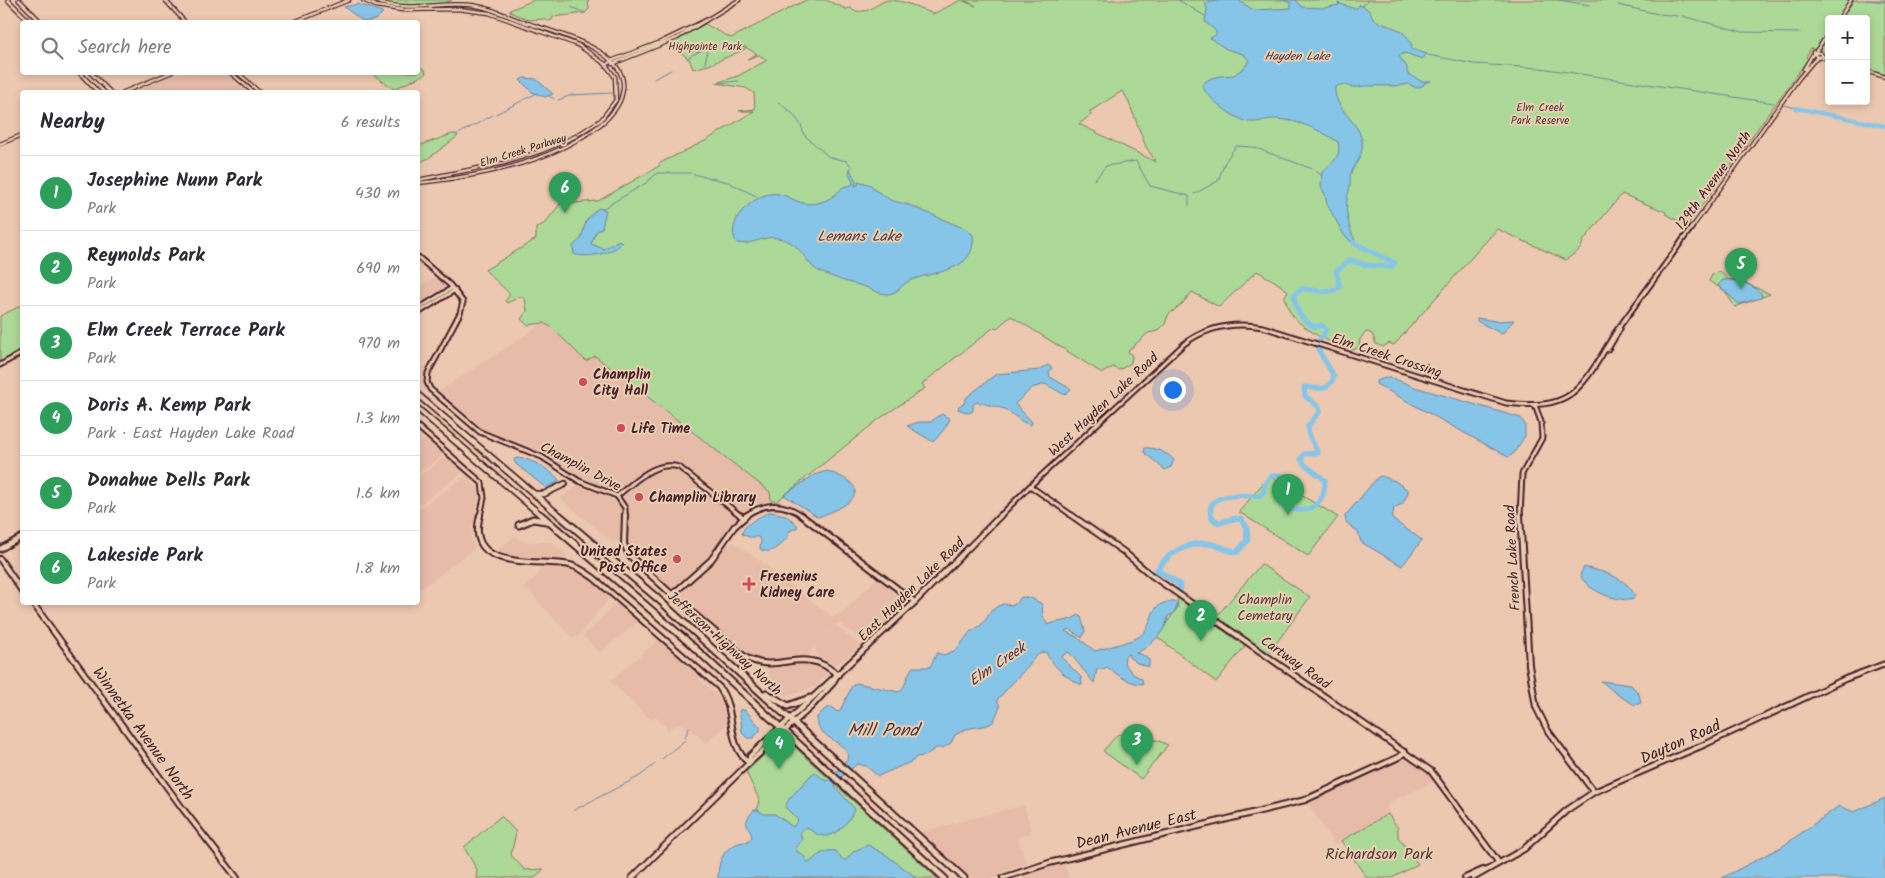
<!DOCTYPE html>
<meta charset="utf-8">
<style>
body{margin:0;font-family:Kalam,sans-serif;background:#f2f2f3;color:#2b2b33}
.controls{position:absolute;right:15px;top:15px;display:grid;overflow:hidden;border-radius:5px;box-shadow:0 2px 8px #0003}
.controls button{width:45px;height:45px;display:grid;place-items:center;padding:0;border:0;border-bottom:1px solid #e1e1e2;background:#fff;color:#2b2b33;font:25px sans-serif}
.you{position:absolute;left:1172px;top:389px;width:18px;height:18px;margin:-12px;border:4px solid #fff;border-radius:50%;background:#1a73e8;box-shadow:0 0 0 8px #1a73e833}
.badge{display:grid;place-items:center;width:32px;height:32px;border-radius:50%;background:#111827;color:#fff;font-size:16px;font-weight:700}
.pin{position:absolute;translate:-50% -41px;filter:drop-shadow(0 1px 2px #0008)}
.pin::after{content:'';position:absolute;top:26px;width:18px;height:15px;background:inherit;clip-path:polygon(0 0,100% 0,50% 100%)}
.list{margin:0;padding:0;list-style:none}
h2{display:flex;justify-content:space-between;align-items:center;height:65px;margin:0;padding:0 20px;font-size:21px}
h2 small{font-size:16px;font-weight:400;color:#7c7c81}
.list li{display:grid;grid-template-columns:32px 1fr auto;gap:15px;align-items:center;box-sizing:border-box;height:75px;padding:0 20px;border-top:1px solid #e1e1e2}
.list b{display:block;font-size:19px;white-space:nowrap}
.list p{margin:0;font-size:16px;white-space:nowrap;color:#7c7c81}
.list em{font-size:16px;font-style:normal;color:#7c7c81}
.icon{flex:none;width:28px;height:28px;fill:none;stroke:currentColor;stroke-width:2;stroke-linecap:round;stroke-linejoin:round}
.map{position:relative;flex:none;width:1885px;height:878px;overflow:hidden}
.search{position:absolute;background:#fff;box-shadow:0 2px 8px #0003;left:20px;top:20px;width:400px;height:55px;display:flex;align-items:center;gap:12px;box-sizing:border-box;padding:0 18px;border-radius:5px;color:#7c7c81;font-size:19px}
.panel{position:absolute;background:#fff;box-shadow:0 2px 8px #0003;left:20px;top:90px;width:400px;height:515px;border-radius:5px}
.map>svg:first-child{display:block}
.built{fill:#e6bca9}
.green{fill:#acd997;stroke:#7b7c61;fill-rule:evenodd}
.water{fill:#86c5e7;stroke:#6e839c}
.lines{fill:none;stroke-linecap:round;stroke-linejoin:round}
.stream{stroke:#6e839c;stroke-width:1}
.river-far2{stroke:#86c5e7;stroke-width:4}
.river-far1{stroke:#86c5e7;stroke-width:5}
.river{stroke:#86c5e7;stroke-width:6}
.tertiary-far2-casing{stroke:#4a1f2b;stroke-width:5}
.tertiary-far1-casing{stroke:#4a1f2b;stroke-width:7}
.tertiary-casing{stroke:#4a1f2b;stroke-width:8}
.secondary-far2-casing{stroke:#4a1f2b;stroke-width:5}
.secondary-far1-casing{stroke:#4a1f2b;stroke-width:7}
.secondary-casing{stroke:#4a1f2b;stroke-width:8}
.trunk-far1-casing{stroke:#4a1f2b;stroke-width:8}
.trunk-casing{stroke:#4a1f2b;stroke-width:9}
.motorway-casing{stroke:#4a1f2b;stroke-width:5.5}
.tertiary-far2{stroke:#e9cfb1;stroke-width:2.5}
.tertiary-far1{stroke:#e9cfb1;stroke-width:3}
.tertiary{stroke:#e9cfb1;stroke-width:4}
.secondary-far2{stroke:#e9cfb1;stroke-width:2.5}
.secondary-far1{stroke:#e9cfb1;stroke-width:3}
.secondary{stroke:#e9cfb1;stroke-width:4}
.trunk-far1{stroke:#e9cfb1;stroke-width:4.5}
.trunk{stroke:#e9cfb1;stroke-width:5}
.motorway{stroke:#e9cfb1;stroke-width:3}
.poi-dot{fill:#d1495b;stroke:#e9cfb1;stroke-width:2}
.labels{text-anchor:middle;stroke-width:4;stroke-linejoin:round;paint-order:stroke}
.far-park-label{font-size:11px;fill:#593b3b;stroke:#e9cfb1}
.far-street-label{font-size:11px;fill:#4a1f2b;stroke:#e9cfb1}
.far-water-label{font-size:12px;font-style:italic;fill:#533847;stroke:#e9cfb1}
.street-label{font-size:14px;fill:#4a1f2b;stroke:#e9cfb1}
.poi-label{font-size:14px;font-weight:bold;fill:#4a1f2b;stroke:#e9cfb1;text-anchor:start}
.park-label{font-size:14px;fill:#593b3b;stroke:#e9cfb1}
.water-label{font-size:15px;font-style:italic;fill:#533847;stroke:#e9cfb1}
.near-street-label{font-size:16px;fill:#4a1f2b;stroke:#e9cfb1}
.near-park-label{font-size:16px;fill:#593b3b;stroke:#e9cfb1}
.near-water-label{font-size:18px;font-style:italic;fill:#533847;stroke:#e9cfb1}
</style>
<div class="map">
<svg width="1885" height="878" viewBox="0 0 1885 878">
<rect width="100%" height="100%" fill="#ecc8b0"/>
<filter id="ink" filterUnits="userSpaceOnUse"><feTurbulence type="fractalNoise" baseFrequency=".02" numOctaves="2"/><feDisplacementMap in="SourceGraphic" scale="10" xChannelSelector="R" yChannelSelector="G"/><feConvolveMatrix kernelMatrix="1 2 1 2 8 2 1 2 1" color-interpolation-filters="sRGB"/></filter>
<g filter="url(#ink)">
<g class="built">
<path d="M 179,73 L 227,73 L 249,92 L 132,92 Z"/>
<path d="M 436,276 L 447,289 L 418,308 L 418,287 Z"/>
<path d="M 544,323 L 551,327 L 586,361 L 603,352 L 703,440 L 770,492 L 771,503 L 761,505 L 746,514 L 742,514 L 682,467 L 672,463 L 662,463 L 653,467 L 627,487 L 615,493 L 581,479 L 541,452 L 484,432 L 436,393 Z"/>
<path d="M 426,439 L 444,455 L 418,474 L 418,444 Z"/>
<path d="M 446,456 L 462,470 L 462,473 L 418,506 L 418,476 Z"/>
<path d="M 663,466 L 675,467 L 680,470 L 740,519 L 726,533 L 713,556 L 674,590 L 633,557 L 627,545 L 627,512 L 623,497 L 656,469 Z"/>
<path d="M 465,476 L 478,488 L 480,495 L 472,529 L 471,538 L 475,548 L 418,591 L 418,510 Z"/>
<path d="M 578,485 L 611,497 L 622,508 L 621,541 L 613,543 L 560,498 Z"/>
<path d="M 515,535 L 521,541 L 528,542 L 551,542 L 566,554 L 565,561 L 530,560 L 495,552 Z"/>
<path d="M 734,543 L 756,558 L 832,617 L 843,612 L 877,578 L 880,578 L 909,601 L 866,642 L 838,623 L 826,635 L 836,626 L 860,645 L 858,648 L 835,665 L 816,655 L 815,646 L 810,651 L 811,662 L 828,674 L 815,687 L 787,696 L 769,682 L 769,661 L 757,659 L 745,652 L 692,609 L 678,595 L 679,592 L 717,557 L 726,544 Z"/>
<path d="M 543,566 L 578,570 L 611,596 L 578,637 L 573,638 L 527,590 L 522,589 L 537,576 Z"/>
<path d="M 617,603 L 639,621 L 600,653 L 583,636 Z"/>
<path d="M 659,639 L 701,675 L 698,678 L 721,700 L 727,715 L 727,723 L 706,743 L 685,725 L 679,724 L 668,729 L 655,717 L 651,720 L 610,681 Z"/>
<path d="M 1406,757 L 1428,772 L 1434,777 L 1434,782 L 1389,802 L 1387,807 L 1388,814 L 1335,845 L 1307,803 Z"/>
<path d="M 1024,805 L 1032,833 L 1018,837 L 1026,864 L 1008,870 L 996,878 L 970,878 L 920,832 Z"/>
<path d="M 1064,862 L 1069,878 L 1013,878 L 1017,876 Z"/>
</g>
<g class="green">
<path d="M 378,0 L 452,0 C 435,10 396,7 378,0 Z"/>
<path d="M 534,0 L 588,0 L 589,9 L 585,13 L 553,17 L 552,20 L 548,21 L 544,19 L 529,20 L 510,12 L 510,10 Z"/>
<path d="M 806,0 L 826,0 L 846,9 L 851,8 L 854,11 C 873,13 872,5 888,0 C 903,0 920,8 933,14 L 961,0 L 976,6 L 964,0 L 1885,0 L 1885,75 L 1866,69 L 1866,19 L 1829,19 L 1829,56 L 1811,48 L 1806,57 L 1808,59 L 1687,226 L 1666,214 L 1666,212 L 1622,194 L 1583,241 C 1582,252 1572,254 1566,260 L 1497,229 L 1394,345 L 1389,343 L 1383,347 L 1376,344 L 1372,334 L 1368,332 L 1365,333 L 1360,339 L 1359,347 L 1354,350 C 1332,344 1303,331 1290,312 C 1287,307 1287,302 1284,298 L 1288,291 L 1276,282 L 1257,271 L 1219,307 L 1192,292 L 1182,304 L 1168,315 L 1165,324 L 1158,331 L 1148,333 L 1128,351 L 1132,356 L 1131,363 L 1119,370 L 1113,367 L 1102,373 L 1011,316 L 997,328 L 994,327 L 922,384 L 925,388 L 879,419 L 777,501 L 771,501 L 770,492 L 595,356 L 586,361 L 551,327 L 544,323 L 527,325 L 521,319 L 527,311 L 525,299 L 521,296 L 507,303 L 505,301 L 509,296 L 509,293 L 485,270 L 536,239 L 536,228 L 545,223 L 560,204 L 598,201 L 659,166 L 660,163 L 705,141 L 754,111 L 739,111 L 755,109 L 754,93 L 746,88 L 716,83 L 738,76 L 767,60 L 759,55 L 747,59 L 757,54 L 740,44 L 745,49 L 709,65 L 693,69 L 689,59 L 669,43 L 705,24 L 731,38 ZM 1122,91 L 1128,100 L 1146,147 L 1156,162 L 1079,124 L 1092,114 L 1089,112 Z"/>
<path d="M 418,65 L 425,70 L 426,74 L 394,89 L 371,73 L 418,72 Z"/>
<path d="M 452,134 L 456,134 L 458,136 L 429,158 L 418,163 L 418,146 Z"/>
<path d="M 1720,271 L 1727,279 L 1739,280 L 1770,294 L 1735,307 L 1725,291 L 1709,281 L 1712,275 Z"/>
<path d="M 22,305 L 22,351 L 0,363 L 0,316 Z"/>
<path d="M 1269,476 L 1338,517 L 1308,556 L 1239,512 Z"/>
<path d="M 1261,564 L 1310,597 L 1269,653 L 1216,617 Z"/>
<path d="M 1177,598 L 1245,646 L 1216,682 L 1157,637 L 1178,607 Z"/>
<path d="M 1118,734 L 1144,741 L 1157,740 L 1168,745 L 1141,779 L 1103,751 Z"/>
<path d="M 787,740 L 937,878 L 745,878 L 759,799 L 746,772 L 779,741 Z"/>
<path d="M 1388,814 L 1398,828 L 1398,837 L 1418,864 L 1392,878 L 1367,878 L 1341,841 Z"/>
<path d="M 501,816 L 516,832 L 511,855 L 525,870 L 544,869 L 534,878 L 476,878 L 477,870 L 464,847 Z"/>
</g>
<g class="water">
<path d="M 1224,0 L 1238,0 L 1252,9 L 1256,10 L 1291,8 L 1291,3 L 1282,0 L 1296,0 L 1302,7 L 1324,8 L 1339,5 L 1338,3 L 1352,8 L 1357,8 L 1359,5 C 1367,7 1370,11 1373,19 C 1390,29 1404,25 1412,46 L 1411,49 L 1427,54 L 1422,59 L 1405,53 L 1399,56 L 1407,67 L 1407,73 L 1421,81 L 1431,81 L 1424,83 L 1424,85 L 1416,88 L 1409,84 C 1393,88 1374,84 1358,87 C 1349,89 1345,81 1335,87 C 1333,109 1360,122 1362,141 C 1364,155 1356,162 1351,173 C 1349,177 1351,181 1350,185 C 1350,190 1347,195 1347,200 C 1345,212 1350,235 1358,245 L 1357,247 L 1344,235 L 1327,204 L 1325,194 L 1321,187 L 1322,172 C 1332,163 1342,157 1338,142 C 1320,130 1299,120 1277,119 C 1268,118 1259,123 1250,122 C 1237,121 1210,100 1204,89 L 1202,85 C 1210,75 1223,76 1234,75 L 1245,67 L 1249,60 L 1243,54 L 1226,49 L 1210,38 L 1216,35 L 1216,31 L 1205,22 L 1207,9 L 1205,3 Z"/>
<path d="M 358,4 L 382,12 L 383,13 L 375,20 L 364,22 L 344,7 Z"/>
<path d="M 524,78 L 536,79 L 553,94 L 545,97 L 532,92 L 520,80 Z"/>
<path d="M 850,169 L 856,181 L 855,186 L 858,185 L 858,181 L 871,185 L 875,190 L 890,200 L 909,205 L 968,230 L 973,235 C 977,273 934,270 909,281 C 901,285 898,294 887,294 C 878,294 870,288 862,286 C 853,283 844,282 836,278 C 828,275 818,272 812,266 C 800,253 798,242 778,238 C 763,235 752,246 737,243 C 732,236 733,228 736,221 C 738,213 745,208 751,203 C 783,179 791,209 817,203 C 828,201 836,195 843,187 L 852,185 L 853,182 L 849,173 Z"/>
<path d="M 598,208 L 606,210 L 602,228 L 596,232 L 591,244 L 604,249 L 619,240 L 622,243 C 614,253 586,259 574,254 L 573,246 L 581,239 L 586,221 Z"/>
<path d="M 1723,280 C 1736,279 1754,284 1762,295 L 1761,298 L 1739,304 L 1718,285 Z"/>
<path d="M 1477,318 L 1495,321 L 1514,320 L 1502,334 L 1477,321 Z"/>
<path d="M 1048,365 L 1052,368 L 1049,372 L 1050,377 L 1071,389 L 1065,395 L 1045,384 L 1032,388 L 1015,404 L 1032,422 L 1031,425 L 1023,422 L 1005,409 L 977,402 L 973,405 L 973,411 L 969,413 L 958,409 L 959,406 L 964,404 L 966,398 L 996,374 L 1039,370 Z"/>
<path d="M 1385,378 L 1392,378 L 1415,387 L 1521,418 L 1525,425 L 1525,436 L 1513,454 L 1508,457 L 1376,384 L 1376,381 Z"/>
<path d="M 942,414 L 950,419 C 948,424 938,438 933,442 L 907,426 L 919,422 L 931,422 L 935,418 Z"/>
<path d="M 1145,448 C 1154,447 1168,453 1174,460 L 1171,467 L 1165,470 L 1144,452 Z"/>
<path d="M 516,458 C 531,458 551,470 560,481 L 546,488 L 516,464 L 514,460 Z"/>
<path d="M 827,471 C 877,488 852,505 818,517 L 784,495 L 814,475 Z"/>
<path d="M 1381,476 L 1395,481 L 1408,490 L 1408,493 L 1402,504 L 1394,508 L 1392,519 L 1422,540 L 1402,566 L 1361,542 L 1358,532 L 1346,522 L 1345,516 L 1377,478 Z"/>
<path d="M 769,512 C 779,512 794,518 798,527 L 788,532 L 788,537 C 780,545 771,556 760,549 L 761,540 L 758,537 L 749,537 L 742,534 C 743,524 760,517 769,512 Z"/>
<path d="M 1584,567 C 1601,571 1627,577 1635,596 L 1632,600 C 1613,600 1589,592 1580,575 Z"/>
<path d="M 1021,597 L 1031,598 L 1042,604 L 1043,617 L 1048,625 C 1059,620 1067,623 1079,615 L 1081,617 L 1085,631 L 1082,638 L 1069,629 L 1065,631 L 1077,637 L 1095,651 C 1105,648 1133,641 1140,636 C 1157,624 1145,600 1176,602 L 1177,606 L 1173,614 L 1168,616 C 1167,631 1149,648 1136,653 L 1143,655 L 1149,660 L 1149,667 L 1137,663 L 1129,657 L 1129,654 L 1125,656 L 1124,663 L 1133,674 L 1142,679 L 1143,684 C 1129,684 1118,675 1107,667 L 1103,669 L 1097,669 L 1094,683 L 1069,652 L 1063,655 L 1062,658 L 1081,677 L 1082,685 C 1069,680 1051,665 1046,652 C 1039,652 1033,659 1029,665 L 997,700 L 1000,707 L 993,722 L 988,725 L 966,729 L 955,735 L 951,743 L 943,748 L 936,748 L 925,756 L 916,757 L 913,761 L 878,776 L 866,766 L 857,764 L 840,778 L 835,787 L 855,809 C 845,828 828,848 807,827 L 800,832 L 802,840 L 795,850 L 803,855 L 808,863 C 818,857 821,849 836,851 L 843,860 L 846,860 L 854,851 L 868,845 L 886,855 L 917,878 L 718,878 C 718,858 727,842 748,842 L 752,837 C 748,822 741,826 754,810 L 758,810 L 764,814 L 775,814 L 793,827 L 798,820 L 785,807 L 789,799 L 811,775 L 815,772 L 824,780 L 828,781 L 849,757 C 845,740 816,739 817,717 L 825,709 L 832,707 L 837,712 L 840,711 L 852,686 L 856,683 L 899,692 C 907,686 906,675 913,667 L 930,667 L 937,653 L 944,655 L 956,650 L 971,631 L 980,626 L 987,618 L 991,611 L 998,606 L 1003,604 L 1014,605 Z"/>
<path d="M 1601,681 L 1631,685 L 1639,694 L 1641,703 L 1635,705 L 1618,695 Z"/>
<path d="M 741,709 L 746,711 L 760,727 L 760,731 L 753,738 L 747,738 L 742,733 L 741,720 L 739,711 Z"/>
<path d="M 1885,798 L 1885,878 L 1722,878 L 1783,846 L 1839,806 L 1854,812 Z"/>
</g>
<g class="lines">
<g class="stream">
<path d="M 1178,0 L 1205,16"/>
<path d="M 1559,0 L 1589,5"/>
<path d="M 1866,0 L 1885,2"/>
<path d="M 1618,5 L 1658,14"/>
<path d="M 571,7 L 585,13"/>
<path d="M 1362,7 L 1368,0"/>
<path d="M 1660,14 L 1677,16"/>
<path d="M 1682,16 L 1743,32 L 1800,33"/>
<path d="M 692,55 L 705,49 L 707,52 L 705,64"/>
<path d="M 1428,55 L 1474,64 L 1540,68 L 1774,103"/>
<path d="M 687,59 L 691,56"/>
<path d="M 654,79 L 671,70"/>
<path d="M 718,83 L 739,81"/>
<path d="M 549,96 L 554,99"/>
<path d="M 558,100 L 572,95 L 612,93"/>
<path d="M 778,102 L 793,114 L 801,125 L 804,135 L 829,157 L 847,161 L 852,167 L 850,169"/>
<path d="M 1784,105 L 1796,108"/>
<path d="M 496,114 L 537,93"/>
<path d="M 460,133 L 493,115"/>
<path d="M 456,135 L 458,134"/>
<path d="M 693,174 L 728,182 L 760,198"/>
<path d="M 1094,180 L 1106,166 L 1136,161 L 1150,186 L 1189,196 L 1189,206"/>
<path d="M 1198,192 L 1218,181 L 1225,162 L 1236,146 L 1253,147 L 1315,170 L 1321,175"/>
<path d="M 1194,194 L 1197,193"/>
<path d="M 602,209 L 646,183 L 657,173 L 690,173"/>
<path d="M 662,759 L 684,741 L 689,727"/>
<path d="M 574,810 L 640,776 L 655,764"/>
</g>
<path class="river-far2" d="M 1796,108 L 1885,126"/>
<path class="river-far1" d="M 1211,516 C 1205,490 1245,496 1260,496 L 1264,492 C 1264,472 1283,470 1295,483 L 1291,493 L 1281,499 L 1281,505 C 1305,517 1325,508 1325,480 L 1305,465 L 1301,459 L 1304,454 L 1318,453 L 1309,435 L 1308,426 L 1320,411 L 1319,407 L 1305,396 L 1304,387 C 1319,388 1328,393 1334,376 L 1320,353 L 1317,342 L 1323,336 L 1326,329 L 1321,325 L 1315,327 C 1301,320 1295,310 1294,295 L 1302,289 C 1316,289 1328,296 1340,287 L 1336,271 L 1350,260 L 1366,265 L 1391,267 L 1395,263 L 1354,243"/>
<path class="river" d="M 1180,590 L 1179,584 L 1157,570 C 1167,553 1191,540 1211,544 C 1220,546 1228,551 1237,552 L 1247,541 L 1247,528 L 1241,519 L 1232,519 L 1219,523 L 1213,519 L 1211,515"/>
<g class="tertiary-far2-casing">
<g id="tertiary-far2">
<path d="M 165,0 L 185,22"/>
<path d="M 363,0 L 376,6 L 402,10 L 458,9 L 489,13 L 578,45 L 605,64 L 615,77 L 616,100 L 601,120 L 574,137 L 541,151 L 504,163 L 418,180"/>
<path d="M 372,0 C 407,14 441,0 477,6 C 494,9 508,17 524,22 C 552,32 634,50 622,94 C 620,105 610,117 601,124 C 550,164 480,176 418,183"/>
<path d="M 294,22 L 349,0"/>
<path d="M 1821,57 L 1829,59"/>
<path d="M 612,64 L 677,38 L 739,0"/>
<path d="M 606,65 L 611,61 L 661,42 L 706,20"/>
<path d="M 1866,71 L 1885,77"/>
<path d="M 230,72 L 253,92"/>
<path d="M 237,72 L 259,92"/>
<path d="M 124,92 L 172,72"/>
<path d="M 0,144 L 22,135"/>
</g>
</g>
<g class="tertiary-far1-casing">
<g id="tertiary-far1">
<path d="M 418,257 L 450,285 L 463,302 L 460,313 L 428,373 L 427,382 L 430,389 L 480,432 L 542,457 L 579,481 L 617,496 L 625,508 L 625,516"/>
<path d="M 418,309 L 452,288"/>
<path d="M 418,313 L 455,290"/>
<path d="M 0,365 L 22,353"/>
<path d="M 418,427 L 482,483 L 484,498 L 480,516"/>
<path d="M 1030,486 L 1073,516"/>
<path d="M 617,496 C 635,482 654,460 679,467 L 741,516"/>
<path d="M 745,516 C 765,502 784,502 803,516"/>
<path d="M 1520,516 L 1522,474 L 1542,438 L 1541,422 L 1535,405"/>
</g>
</g>
<g class="tertiary-casing">
<g id="tertiary">
<path d="M 480,515 C 464,573 538,558 570,565 C 579,567 587,573 594,578 L 719,687 C 738,714 725,743 749,763"/>
<path d="M 625,515 L 624,544 L 629,555 C 660,584 691,613 724,639 C 732,646 741,656 751,660 C 774,669 790,657 811,661 C 822,662 830,669 838,675"/>
<path d="M 740,515 L 744,518"/>
<path d="M 801,515 L 915,602"/>
<path d="M 1071,515 L 1124,552 L 1151,575 L 1431,771 L 1499,863"/>
<path d="M 1520,515 L 1529,665 L 1536,707 L 1548,731 L 1594,792"/>
<path d="M 0,549 L 22,537"/>
<path d="M 0,559 L 22,591"/>
<path d="M 673,594 L 711,560 L 734,527 L 747,515"/>
<path d="M 32,602 L 183,809 L 237,878"/>
<path d="M 1003,878 L 1049,863 L 1305,800 L 1399,757 L 1405,752"/>
</g>
</g>
<g class="secondary-far2-casing">
<g id="secondary-far2">
<path d="M 1839,19 L 1851,0"/>
<path d="M 1816,51 L 1829,33"/>
<path d="M 1813,52 L 1820,53 L 1823,56 L 1817,57 Z"/>
<path d="M 1804,69 L 1813,54"/>
<path d="M 1691,229 L 1799,78 L 1817,57"/>
</g>
</g>
<g class="secondary-far1-casing">
<g id="secondary-far1">
<path d="M 1605,350 L 1608,349 L 1620,329"/>
<path d="M 1000,516 L 1030,486 L 1184,344 C 1208,326 1234,322 1263,327 L 1506,403 C 1526,405 1548,407 1566,397 C 1588,385 1603,351 1617,330 C 1642,296 1667,262 1692,227"/>
</g>
</g>
<g class="secondary-casing">
<g id="secondary">
<path d="M 749,763 L 750,756 L 915,602 L 1001,515"/>
<path d="M 632,878 L 749,763 L 812,706 L 832,684 L 837,675"/>
<path d="M 1465,878 L 1483,870"/>
<path d="M 1473,878 L 1524,849 L 1567,810 L 1594,792 L 1708,743 L 1845,679 L 1885,664"/>
</g>
</g>
<g class="trunk-far1-casing">
<g id="trunk-far1">
<path d="M 418,395 L 560,516"/>
<path d="M 418,409 L 542,516"/>
<path d="M 534,494 L 544,494 L 565,484"/>
</g>
</g>
<g class="trunk-casing">
<g id="trunk">
<path d="M 541,515 L 686,640 L 944,878"/>
<path d="M 559,515 L 657,598 L 964,878"/>
<path d="M 519,525 L 533,519 L 546,521"/>
<path d="M 766,693 L 788,706 L 810,698"/>
</g>
</g>
<g class="motorway-casing">
<g id="motorway">
<path d="M 8,0 L 30,22"/>
<path d="M 19,0 L 41,22"/>
<path d="M 79,72 L 98,92"/>
<path d="M 90,72 L 110,92"/>
</g>
</g>
<use href="#tertiary-far2" class="tertiary-far2"/>
<use href="#tertiary-far1" class="tertiary-far1"/>
<use href="#tertiary" class="tertiary"/>
<use href="#secondary-far2" class="secondary-far2"/>
<use href="#secondary-far1" class="secondary-far1"/>
<use href="#secondary" class="secondary"/>
<use href="#trunk-far1" class="trunk-far1"/>
<use href="#trunk" class="trunk"/>
<use href="#motorway" class="motorway"/>
</g>
</g>
<g class="poi-dot">
<circle cx="583" cy="382" r="5"/>
<circle cx="621" cy="428" r="5"/>
<circle cx="639" cy="497" r="5"/>
<circle cx="677" cy="559" r="5"/>
<path d="M746.5 576.5h5v5h5v5h-5v5h-5v-5h-5v-5h5z"/>
</g>
<g class="labels">
<g class="far-park-label">
<text x="705" y="50">Highpointe Park</text>
<text x="1540" y="111">Elm Creek<tspan x="1540" dy="13">Park Reserve</tspan></text>
</g>
<g class="far-street-label">
<text transform="translate(523 150) rotate(-17)" y="4">Elm Creek Parkway</text>
</g>
<g class="far-water-label">
<text x="1297" y="60">Hayden Lake</text>
</g>
<g class="street-label">
<text transform="translate(1713 180) rotate(-54)" y="5">129th Avenue North</text>
<text transform="translate(1387 355) rotate(18)" y="5">Elm Creek Crossing</text>
<text transform="translate(1103 404) rotate(-43)" y="5">West Hayden Lake Road</text>
<text transform="translate(581 466) rotate(28)" y="5">Champlin Drive</text>
<text transform="translate(1512 558) rotate(-93)" y="5">French Lake Road</text>
<text transform="translate(911 589) rotate(-44)" y="5">East Hayden Lake Road</text>
<text transform="translate(725 643) rotate(42)" y="5">Jefferson Highway North</text>
<text transform="translate(1296 662) rotate(35)" y="5">Cartway Road</text>
</g>
<g class="poi-label">
<text x="593" y="379">Champlin<tspan x="593" dy="16">City Hall</tspan></text>
<text x="631" y="433">Life Time</text>
<text x="649" y="502">Champlin Library</text>
<text x="667" y="556" text-anchor="end">United States<tspan x="667" dy="16">Post Office</tspan></text>
<text x="760" y="581">Fresenius<tspan x="760" dy="16">Kidney Care</tspan></text>
</g>
<g class="park-label">
<text x="1265" y="604">Champlin<tspan x="1265" dy="16">Cemetary</tspan></text>
</g>
<g class="water-label">
<text x="859" y="241">Lemans Lake</text>
<text transform="translate(997 664) rotate(-34)" y="5">Elm Creek</text>
</g>
<g class="near-street-label">
<text transform="translate(144 733) rotate(54)" y="6">Winnetka Avenue North</text>
<text transform="translate(1680 741) rotate(-24)" y="6">Dayton Road</text>
<text transform="translate(1136 828) rotate(-14)" y="6">Dean Avenue East</text>
</g>
<g class="near-park-label">
<text x="1379" y="859">Richardson Park</text>
</g>
<g class="near-water-label">
<text x="883" y="736">Mill Pond</text>
</g>
</g>
</svg>
<div class="controls">
<button>+</button>
<button>−</button>
</div>
<div class="you"></div>
<div class="pin badge" style="left:1288px;top:515px;background:#2e9e5b">1</div>
<div class="pin badge" style="left:1201px;top:641px;background:#2e9e5b">2</div>
<div class="pin badge" style="left:1137px;top:765px;background:#2e9e5b">3</div>
<div class="pin badge" style="left:779px;top:769px;background:#2e9e5b">4</div>
<div class="pin badge" style="left:1741px;top:289px;background:#2e9e5b">5</div>
<div class="pin badge" style="left:565px;top:213px;background:#2e9e5b">6</div>
<div class="search"><svg class="icon" aria-label="search" viewBox="0 0 24 24"><circle cx="10" cy="10" r="6"/><path d="M15 15l6 6"/></svg>Search here</div>
<section class="panel">
<h2>Nearby<small>6 results</small></h2>
<ul class="list">
<li><span class="badge" style="background:#2e9e5b">1</span><div><b>Josephine Nunn Park</b><p>Park</p></div><em>430 m</em></li>
<li><span class="badge" style="background:#2e9e5b">2</span><div><b>Reynolds Park</b><p>Park</p></div><em>690 m</em></li>
<li><span class="badge" style="background:#2e9e5b">3</span><div><b>Elm Creek Terrace Park</b><p>Park</p></div><em>970 m</em></li>
<li><span class="badge" style="background:#2e9e5b">4</span><div><b>Doris A. Kemp Park</b><p>Park · East Hayden Lake Road</p></div><em>1.3 km</em></li>
<li><span class="badge" style="background:#2e9e5b">5</span><div><b>Donahue Dells Park</b><p>Park</p></div><em>1.6 km</em></li>
<li><span class="badge" style="background:#2e9e5b">6</span><div><b>Lakeside Park</b><p>Park</p></div><em>1.8 km</em></li>
</ul>
</section>
</div>
